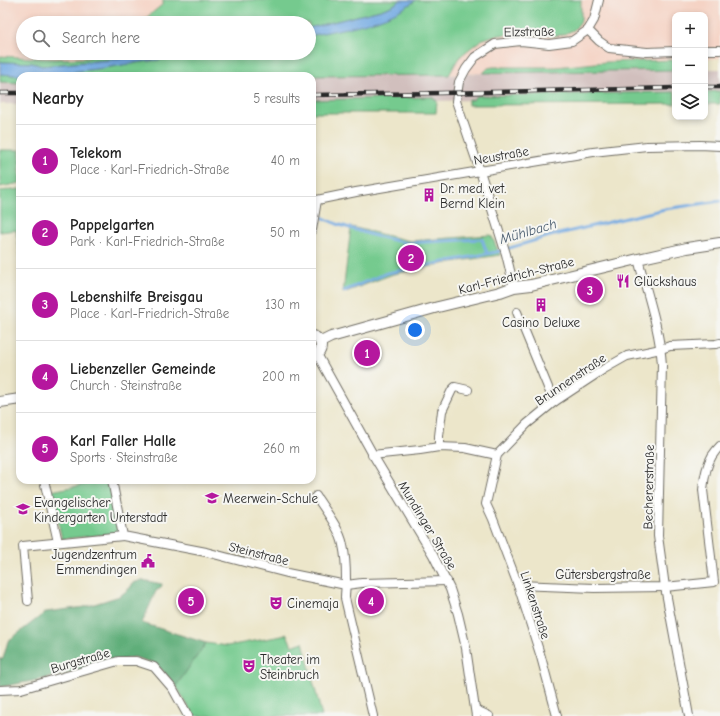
<!DOCTYPE html>
<meta charset="utf-8">
<style>
body{margin:0;font-family:"Comic Neue",sans-serif;background:#f2f2f2;color:#222}
.controls{position:absolute;right:12px;top:12px;display:grid;overflow:hidden;border-radius:8px;box-shadow:0 2px 6px #0003}
.controls button{width:36px;height:36px;display:grid;place-items:center;padding:0;border:0;border-bottom:1px solid #e0e0e0;background:#fff;color:#222;font:20px sans-serif}
.you{position:absolute;left:415px;top:330px;width:14px;height:14px;margin:-10px;border:3px solid #fff;border-radius:50%;background:#1a73e8;box-shadow:0 0 0 6px #1a73e833}
.badge{display:grid;place-items:center;width:26px;height:26px;border-radius:50%;background:#b5179e;color:#fff;font-size:13px;font-weight:700}
.pin{position:absolute;translate:-50% -50%;border:2px solid #fff;box-shadow:0 1px 4px #0006}
.list{margin:0;padding:0;list-style:none}
h2{display:flex;justify-content:space-between;align-items:center;height:52px;margin:0;padding:0 16px;font-size:17px}
h2 small{font-size:13px;font-weight:400;color:#767676}
.list li{display:grid;grid-template-columns:26px 1fr auto;gap:12px;align-items:center;box-sizing:border-box;height:72px;padding:0 16px;border-top:1px solid #e0e0e0}
.list b{display:block;font-size:15px;white-space:nowrap}
.list p{margin:0;font-size:13px;white-space:nowrap;color:#767676}
.list em{font-size:13px;font-style:normal;color:#767676}
.icon{flex:none;width:22px;height:22px;fill:none;stroke:currentColor;stroke-width:2;stroke-linecap:round;stroke-linejoin:round}
.map{position:relative;flex:none;width:720px;height:716px;overflow:hidden}
.search{position:absolute;background:#fff;box-shadow:0 2px 6px #0003;left:16px;top:16px;width:300px;height:44px;display:flex;align-items:center;gap:10px;box-sizing:border-box;padding:0 14px;border-radius:22px;color:#767676;font-size:15px}
.panel{position:absolute;background:#fff;box-shadow:0 2px 6px #0003;left:16px;top:72px;width:300px;height:412px;border-radius:12px}
.map>svg:first-child{display:block}
.built{fill:#f5d2c3}
.industrial{fill:#d1bfbd}
.green{fill:#74ca8e;stroke:#507a5c}
.forest{fill:#5fae79;stroke:#456c52}
.water{fill:#75abe3;stroke:#506b87}
.lines{fill:none;stroke-linecap:round;stroke-linejoin:round}
.stream{stroke:#75abe3;stroke-width:3}
.minor-casing{stroke:#6f6c63;stroke-width:10}
.tertiary-casing{stroke:#6f6c63;stroke-width:12}
.minor{stroke:#fff;stroke-width:8}
.tertiary{stroke:#fff;stroke-width:10}
.rail-casing{stroke:#2b2b2b;stroke-width:4.5}
.rail{stroke:#f6f6f2;stroke-width:3;stroke-dasharray:9;stroke-linecap:butt}
.labels{text-anchor:middle;stroke-width:4;stroke-linejoin:round;paint-order:stroke}
.street-label{font-size:13px;fill:#2b2b2b;stroke:#f6f6f2}
.poi-label{font-size:13px;fill:#2b2b2b;stroke:#f6f6f2;text-anchor:start}
.water-label{font-size:14px;font-style:italic;fill:#45586b;stroke:#f6f6f2}
</style>
<div class="map">
<svg width="720" height="716" viewBox="0 0 720 716">
<rect width="100%" height="100%" fill="#f6f6f2"/>
<filter id="ink" filterUnits="userSpaceOnUse"><feTurbulence type="fractalNoise" baseFrequency=".025" numOctaves="2"/><feDisplacementMap in="SourceGraphic" scale="8" xChannelSelector="R" yChannelSelector="G"/><feConvolveMatrix kernelMatrix="1 2 1 2 8 2 1 2 1" color-interpolation-filters="sRGB"/></filter>
<filter id="wash" filterUnits="userSpaceOnUse"><feTurbulence type="fractalNoise" baseFrequency=".012" numOctaves="4" result="noise"/><feDisplacementMap in="SourceGraphic" scale="16" xChannelSelector="R" yChannelSelector="G"/><feGaussianBlur stdDeviation="0.9" result="paint"/><feColorMatrix in="noise" values="0 0 0 0 0 0 0 0 0 0 0 0 0 0 0 0 0 1.4 0 .05"/><feComposite in="paint" operator="in"/></filter>
<g filter="url(#wash)">
<rect width="100%" height="100%" fill="#ece6ca"/>
<g class="built">
<path d="M 0,0 L 163,0 L 163,4 L 140,23 L 23,23 L 23,53 L 97,53 L 88,58 L 54,59 L 0,56 Z"/>
<path d="M 581,0 L 720,0 L 720,58 L 705,59 L 705,15 L 675,15 L 675,60 L 606,62 L 556,67 L 493,67 L 488,68 L 483,73 L 449,75 L 458,59 L 463,54 L 481,40 L 493,36 L 509,34 L 522,33 L 539,34 L 552,36 L 562,35 L 581,21 Z"/>
</g>
<g class="industrial">
<path d="M 705,69 L 720,69 L 720,91 L 705,92 Z"/>
<path d="M 675,70 L 675,92 L 477,96 L 473,100 L 437,101 L 432,97 L 312,100 L 312,76 L 449,75 L 483,73 Z"/>
<path d="M 0,82 L 20,83 L 20,104 L 0,104 Z"/>
</g>
<g class="green">
<path d="M 163,0 L 401,0 L 392,6 L 381,10 L 309,28 L 309,23 L 140,23 L 163,4 Z"/>
<path d="M 416,0 L 581,0 L 581,21 L 574,30 L 562,35 L 552,36 L 539,34 L 522,33 L 509,34 L 493,36 L 481,40 L 463,54 L 458,59 L 449,75 L 312,76 L 39,76 L 104,68 L 141,62 L 213,53 L 309,53 L 309,36 L 377,20 L 412,3 Z"/>
<path d="M 97,53 L 143,53 L 107,60 L 42,66 L 32,63 L 0,62 L 0,56 L 54,59 L 88,58 Z"/>
<path d="M 675,60 L 675,70 L 483,73 L 488,68 L 493,67 L 556,67 L 606,62 Z"/>
<path d="M 0,74 L 27,76 L 20,76 L 20,83 L 0,82 Z"/>
<path d="M 720,91 L 720,104 L 705,104 L 705,92 Z"/>
<path d="M 675,92 L 675,104 L 468,105 L 468,100 L 473,100 L 476,96 Z"/>
<path d="M 432,97 L 437,101 L 436,113 L 312,113 L 312,100 Z"/>
<path d="M 0,150 L 20,150 L 20,183 L 0,187 Z"/>
<path d="M 20,189 L 20,255 L 16,230 L 0,232 L 0,191 Z"/>
<path d="M 351,227 L 410,241 L 491,235 L 500,255 L 452,262 L 393,274 L 343,293 Z"/>
<path d="M 109,480 L 119,533 L 62,539 L 51,491 Z"/>
<path d="M 287,634 L 292,646 L 303,642 L 322,716 L 194,716 L 176,686 L 206,643 L 227,646 L 282,636 Z"/>
</g>
<path class="forest" d="M 142,580 L 162,584 L 161,588 L 156,591 L 142,623 L 206,643 L 176,686 L 161,669 L 153,663 L 134,657 L 43,679 L 0,687 L 0,659 L 3,659 L 8,641 L 46,612 L 85,607 L 120,596 L 130,588 L 133,583 Z"/>
<g class="water">
<path d="M 401,0 L 416,0 C 386,23 344,28 309,36 L 309,28 L 381,10 L 392,6 Z"/>
<path d="M 143,53 L 213,53 L 141,62 L 104,68 L 39,76 L 27,76 L 0,74 L 0,62 L 32,63 L 42,66 L 107,60 Z"/>
</g>
<g class="lines">
<g class="stream">
<path d="M 315,214 L 337,224 L 372,235 L 406,243 L 482,239 L 487,253"/>
<path d="M 344,291 L 387,273 L 496,252 L 550,236 L 665,209 L 720,201"/>
</g>
</g>
</g>
<g filter="url(#ink)">
<g class="lines">
<g class="minor-casing">
<g id="minor">
<path d="M 588,30 L 599,41 L 609,48 L 647,52 L 675,51"/>
<path d="M 705,50 L 720,50"/>
<path d="M 312,199 L 317,200 L 356,192 L 593,152 L 647,146 L 700,145 L 720,146"/>
<path d="M 312,230 L 317,200"/>
<path d="M 638,259 C 647,293 660,330 662,365 L 658,536 L 665,587 L 689,716"/>
<path d="M 514,287 L 506,254 L 480,171 L 456,101 L 459,82 L 466,69 L 475,57 L 495,44 L 521,41 L 549,44 L 572,41 L 588,30 L 594,20 L 599,0"/>
<path d="M 517,312 L 554,402"/>
<path d="M 317,354 L 376,460 L 433,555 L 450,589 L 458,614 L 466,648 L 476,716"/>
<path d="M 439,447 L 439,436 L 442,411 L 452,390 L 455,387 L 468,390"/>
<path d="M 372,455 L 420,450 L 439,447 L 465,448 L 497,455"/>
<path d="M 44,480 L 58,542"/>
<path d="M 112,480 L 123,536 L 206,552 L 287,573 L 346,585 L 362,583 L 447,581"/>
<path d="M 316,496 C 325,510 340,529 343,545 C 345,554 346,570 346,579 C 346,586 345,592 345,598 L 373,716"/>
<path d="M 518,585 L 594,588 L 665,587 L 714,582 L 703,490 C 704,479 706,466 712,456 C 714,453 717,449 720,446"/>
<path d="M 28,601 L 23,546 L 123,536"/>
<path d="M 0,690 L 21,689 L 118,661 L 136,661 L 154,667 L 173,689 L 188,716"/>
<path d="M 476,710 L 489,716"/>
<path d="M 557,716 L 541,657 L 518,585 L 493,519 L 486,504 L 497,455 L 527,424 L 554,402 L 604,369 L 627,356 L 661,349 L 670,346 L 716,344 L 720,343"/>
</g>
</g>
<g class="tertiary-casing">
<g id="tertiary">
<path d="M 312,336 C 318,337 320,340 321,346 C 321,351 318,355 312,356"/>
<path d="M 321,342 L 331,337 L 438,307 L 500,292 L 514,287 L 531,285 L 638,259 L 687,248 L 720,243"/>
<path d="M 0,402 L 20,399"/>
</g>
</g>
<use href="#minor" class="minor"/>
<use href="#tertiary" class="tertiary"/>
<g class="rail-casing">
<g id="rail">
<path d="M 705,87 L 720,87"/>
<path d="M 0,93 L 20,93"/>
<path d="M 312,95 L 440,93 L 675,88"/>
</g>
</g>
<use href="#rail" class="rail"/>
</g>
</g>
<defs>
<g id="building-bare" transform="scale(1.08)"><path d="M-4-6H4V6H1V3H-1V6H-4ZM-2.5-4.3h1.7v1.8h-1.7ZM.8-4.3h1.7v1.8H.8ZM-2.5-1h1.7V.8h-1.7ZM.8-1h1.7V.8H.8Z" fill="#b5179e" stroke="#f6f6f2" stroke-width="2.5" paint-order="stroke"/></g>
<g id="restaurant-bare" transform="scale(1.08)"><path d="M-5-6h1v4h1v-4h1v4h1v-4h1v5L-1.5 .5V6h-2V.5L-5-1ZM5-6V6H3V1.5H1.5Q1.5-4 5-6Z" fill="#b5179e" stroke="#f6f6f2" stroke-width="2.5" paint-order="stroke"/></g>
<g id="school-bare" transform="scale(1.08)"><path d="M0-5L7-2L0 1L-7-2ZM-4 1L0 2.5L4 1V4Q0 6-4 4Z" fill="#b5179e" stroke="#f6f6f2" stroke-width="2.5" paint-order="stroke"/></g>
<g id="civic-bare" transform="scale(1.08)"><path d="M-.6-6.5H3V-4.5H.6V-3L4-1V1h2V6H-6V1h2V-1L-.6-3ZM-1.2 2.5V6h2.4V2.5Z" fill="#b5179e" stroke="#f6f6f2" stroke-width="2.5" paint-order="stroke"/></g>
<g id="theatre-bare" transform="scale(1.08)"><path d="M-5-5.5Q0-4 5-5.5V0Q5 5 0 6Q-5 5-5 0ZM-3.3-2.5H-1v1.5H-3.3ZM1-2.5H3.3v1.5H1ZM-2.8 1Q0 5.5 2.8 1Z" fill="#b5179e" stroke="#f6f6f2" stroke-width="2.5" paint-order="stroke"/></g>
</defs>
<g fill-rule="evenodd">
<use href="#building-bare" x="429" y="195"/>
<use href="#restaurant-bare" x="623" y="281"/>
<use href="#building-bare" x="541" y="305"/>
<use href="#school-bare" x="212" y="498"/>
<use href="#school-bare" x="23" y="509"/>
<use href="#civic-bare" x="148" y="561"/>
<use href="#theatre-bare" x="276" y="603"/>
<use href="#theatre-bare" x="249" y="666"/>
</g>
<g class="labels">
<g class="street-label">
<text transform="translate(529 31) rotate(-1)" y="5">Elzstraße</text>
<text transform="translate(501 155) rotate(-10)" y="5">Neustraße</text>
<text transform="translate(516 275) rotate(-14)" y="5">Karl-Friedrich-Straße</text>
<text transform="translate(570 379) rotate(-34)" y="5">Brunnenstraße</text>
<text transform="translate(648 487) rotate(-89)" y="5">Bechererstraße</text>
<text transform="translate(428 525) rotate(59)" y="5">Mundinger Straße</text>
<text transform="translate(259 553) rotate(14)" y="5">Steinstraße</text>
<text x="603" y="579">Gütersbergstraße</text>
<text transform="translate(536 605) rotate(72)" y="5">Linkenstraße</text>
<text transform="translate(80 660) rotate(-16)" y="5">Burgstraße</text>
</g>
<g class="poi-label">
<text x="440" y="193">Dr. med. vet.<tspan x="440" dy="15">Bernd Klein</tspan></text>
<text x="634" y="286">Glückshaus</text>
<text x="541" y="327" text-anchor="middle">Casino Deluxe</text>
<text x="223" y="503">Meerwein-Schule</text>
<text x="34" y="507">Evangelischer<tspan x="34" dy="15">Kindergarten Unterstadt</tspan></text>
<text x="137" y="559" text-anchor="end">Jugendzentrum<tspan x="137" dy="15">Emmendingen</tspan></text>
<text x="287" y="608">Cinemaja</text>
<text x="260" y="664">Theater im<tspan x="260" dy="15">Steinbruch</tspan></text>
</g>
<g class="water-label">
<text transform="translate(528 231) rotate(-16)" y="5">Mühlbach</text>
</g>
</g>
</svg>
<div class="controls">
<button>+</button>
<button>−</button>
<button><svg class="icon" aria-label="layers" viewBox="0 0 24 24"><path d="M12 4l9 5-9 5-9-5zM3 14l9 5 9-5"/></svg></button>
</div>
<div class="you"></div>
<div class="pin badge" style="left:367px;top:353px">1</div>
<div class="pin badge" style="left:411px;top:258px">2</div>
<div class="pin badge" style="left:590px;top:290px">3</div>
<div class="pin badge" style="left:371px;top:601px">4</div>
<div class="pin badge" style="left:191px;top:601px">5</div>
<div class="search"><svg class="icon" aria-label="search" viewBox="0 0 24 24"><circle cx="10" cy="10" r="6"/><path d="M15 15l6 6"/></svg>Search here</div>
<section class="panel">
<h2>Nearby<small>5 results</small></h2>
<ul class="list">
<li><span class="badge">1</span><div><b>Telekom</b><p>Place · Karl-Friedrich-Straße</p></div><em>40 m</em></li>
<li><span class="badge">2</span><div><b>Pappelgarten</b><p>Park · Karl-Friedrich-Straße</p></div><em>50 m</em></li>
<li><span class="badge">3</span><div><b>Lebenshilfe Breisgau</b><p>Place · Karl-Friedrich-Straße</p></div><em>130 m</em></li>
<li><span class="badge">4</span><div><b>Liebenzeller Gemeinde</b><p>Church · Steinstraße</p></div><em>200 m</em></li>
<li><span class="badge">5</span><div><b>Karl Faller Halle</b><p>Sports · Steinstraße</p></div><em>260 m</em></li>
</ul>
</section>
</div>
